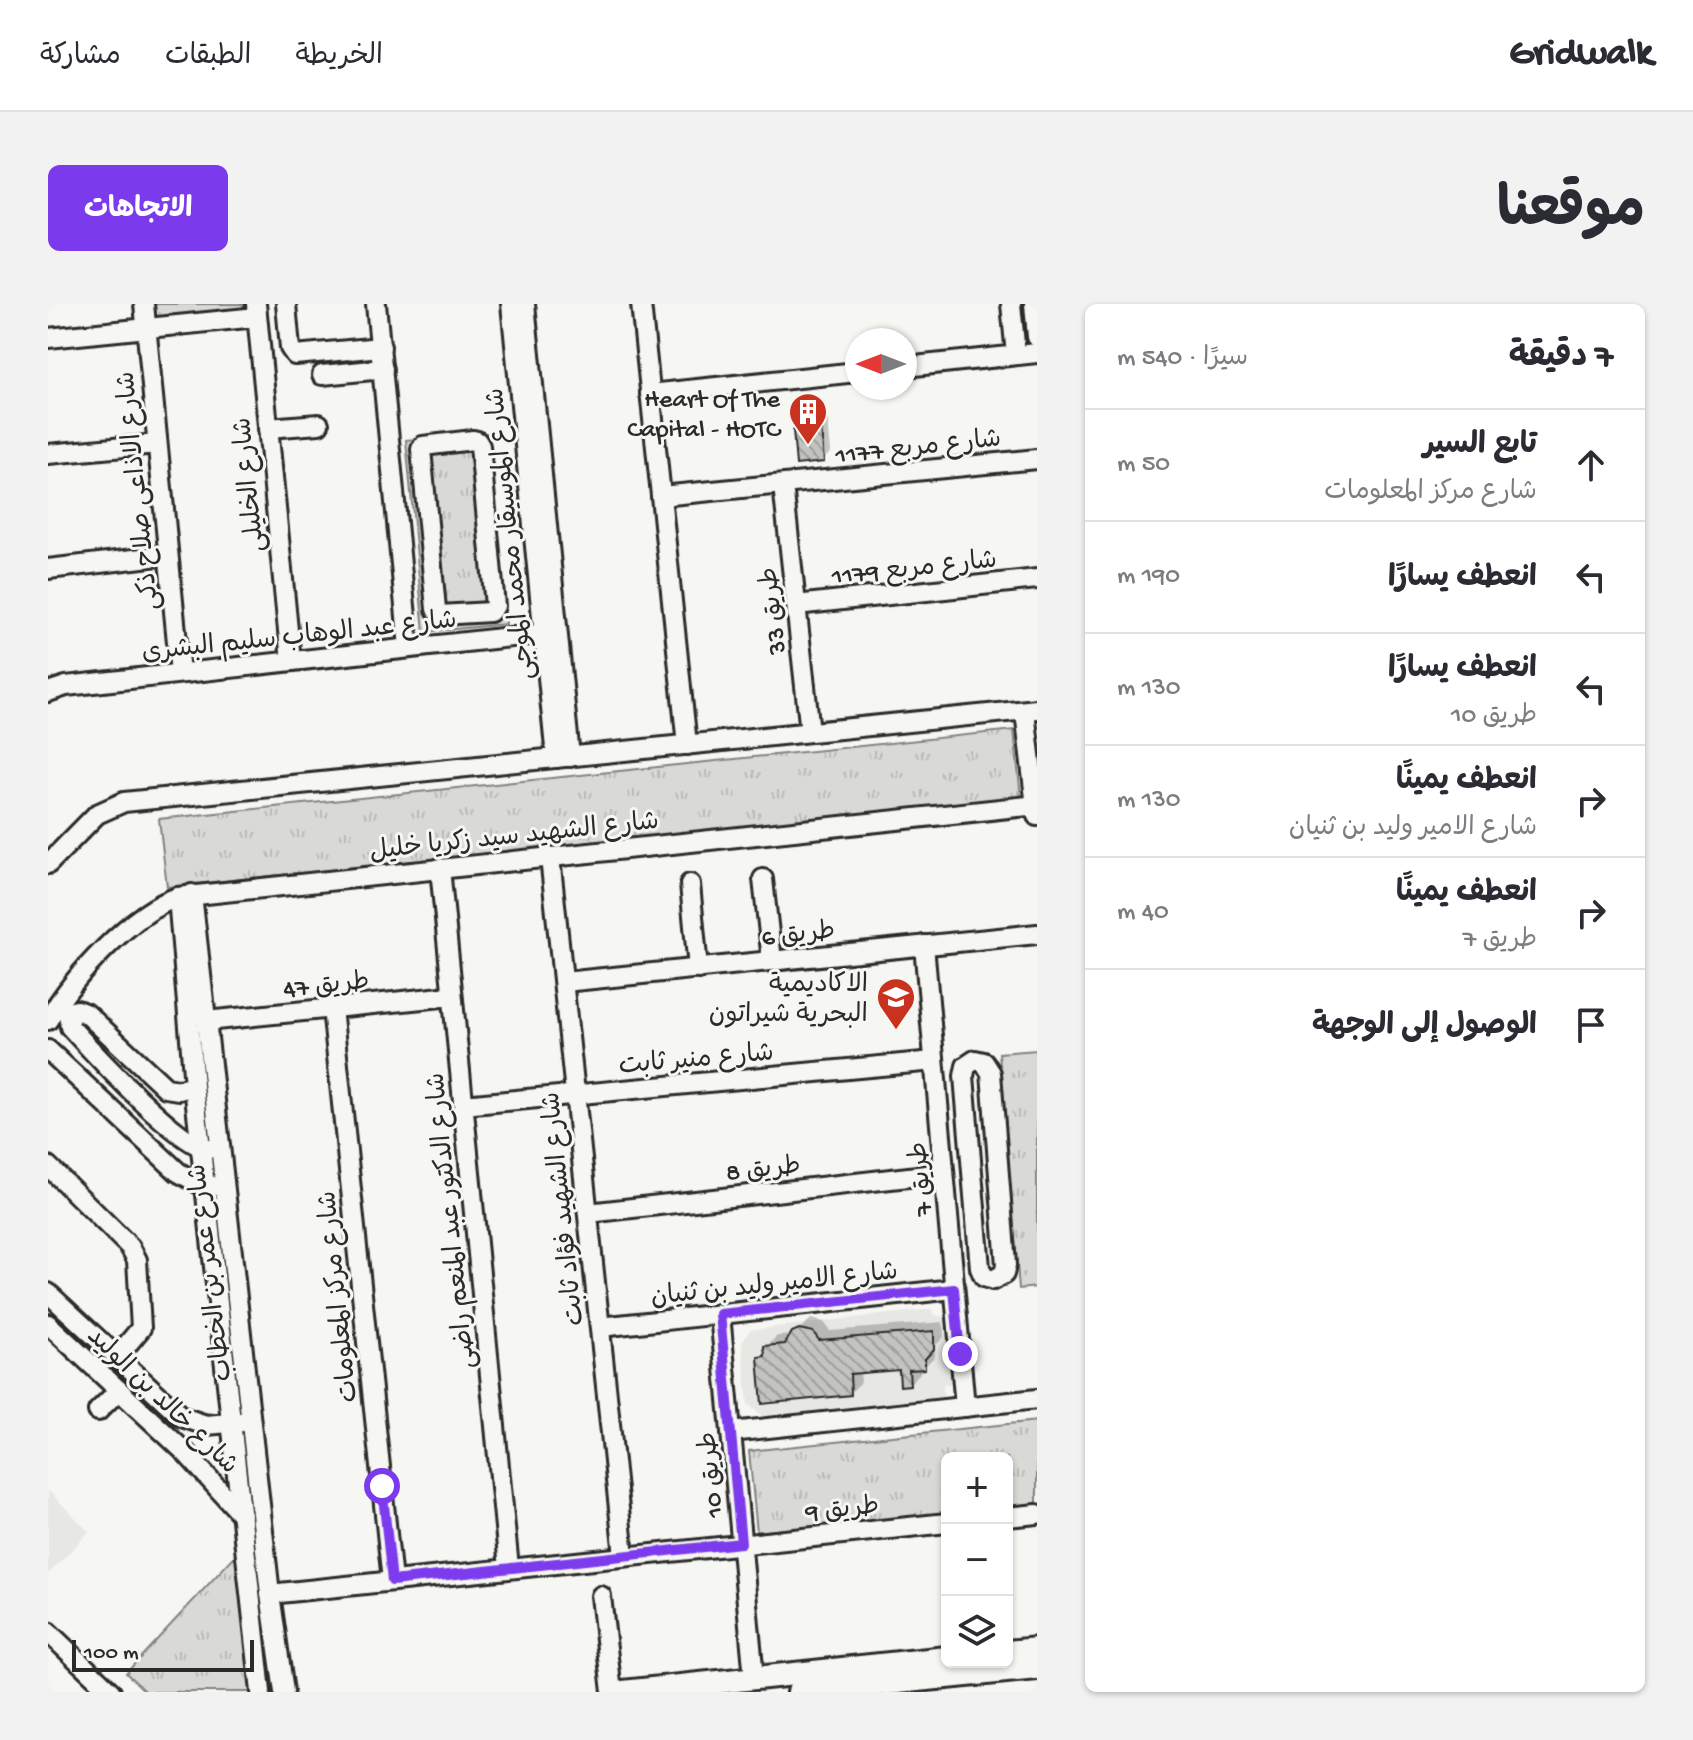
<!DOCTYPE html>
<html lang="ar">
<meta charset="utf-8">
<style>
body{margin:0;font-family:"Gochi Hand","Playpen Sans Arabic",sans-serif;background:#f2f2f3;color:#2b2b33;direction:rtl}
.controls{position:absolute;right:24px;bottom:24px;display:grid;overflow:hidden;border-radius:12px;box-shadow:0 2px 6px #0004}
.controls button{width:72px;height:72px;display:grid;place-items:center;padding:0;border:0;border-bottom:2px solid #e1e1e2;background:#fff;color:#2b2b33;font:40px sans-serif}
.compass{position:absolute;left:797px;top:24px;width:72px;height:72px;border-radius:50%;background:#fff;box-shadow:0 2px 6px #0004;rotate:270deg}
.scale{position:absolute;left:24px;bottom:20px;width:182px;box-sizing:border-box;padding-left:8px;border:4px solid #2b2b2b;border-top:0;font-size:22px;line-height:28px;white-space:nowrap;color:#2b2b2b;-webkit-text-stroke:6px #f6f6f2;paint-order:stroke}
.stop{position:absolute;width:24px;height:24px;margin:-18px;border:6px solid #7c3aed;border-radius:50%;background:#fff}
.stop.end{background:#7c3aed;border-color:#fff;box-shadow:0 2px 8px #0008}
.list{margin:0;padding:0;list-style:none}
h2{display:flex;justify-content:space-between;align-items:center;height:104px;margin:0;padding:0 32px;font-size:34px}
h2 small{font-size:26px;font-weight:400;color:#7c7c81}
.list li{display:grid;grid-template-columns:52px 1fr auto;gap:24px;align-items:center;box-sizing:border-box;height:112px;padding:0 32px;border-top:2px solid #e1e1e2}
.list b{display:block;font-size:30px;white-space:nowrap}
.list p{margin:0;font-size:26px;white-space:nowrap;color:#7c7c81}
.list em{font-size:26px;font-style:normal;color:#7c7c81}
.icon{flex:none;width:44px;height:44px;fill:none;stroke:currentColor;stroke-width:2;stroke-linecap:round;stroke-linejoin:round}
.map{position:relative;flex:none;width:989px;height:1388px;overflow:hidden;direction:ltr;border-radius:12px}
header{display:flex;align-items:center;gap:48px;box-sizing:border-box;height:112px;padding:0 40px;background:#fff;border-bottom:2px solid #e1e1e2}
header strong{font-size:38px}
nav{display:flex;gap:44px;margin-inline-start:auto;font-size:28px}
.intro{display:flex;align-items:center;justify-content:space-between;box-sizing:border-box;height:192px;padding:0 48px}
h1{margin:0;font-size:56px}
.button{padding:20px 36px;border-radius:12px;background:#7c3aed;color:#fff;font-size:28px;font-weight:700}
main{display:flex;gap:48px;padding:0 48px}
aside{flex:1;background:#fff;border-radius:12px;box-shadow:0 2px 6px #0004}
.map>svg:first-child{display:block}
.built{fill:#e7e7e3}
.grass{fill:url(#grass-tufts);stroke:#828280;stroke-width:2}
.shadow{fill:#0003}
.building{fill:url(#building-back-hatch);stroke:#2b2b2b;stroke-width:2}
.lines{fill:none;stroke-linecap:round;stroke-linejoin:round}
.minor-casing{stroke:#2b2b2b;stroke-width:24}
.major-casing{stroke:#2b2b2b;stroke-width:28}
.minor{stroke:#f6f6f2;stroke-width:18}
.major{stroke:#f6f6f2;stroke-width:22}
.route{stroke:#7c3aed;stroke-width:10}
.labels{text-anchor:middle;stroke-width:6;stroke-linejoin:round;paint-order:stroke}
.poi-label{font-size:26px;fill:#2b2b2b;stroke:#f6f6f2;text-anchor:end}
.street-label{font-size:26px;fill:#2b2b2b;stroke:#f6f6f2}
</style>
<header>
<strong>Gridwalk</strong>
<nav><a>الخريطة</a><a>الطبقات</a><a>مشاركة</a></nav>
</header>
<div class="intro"><h1>موقعنا</h1><a class="button">الاتجاهات</a></div>
<main>
<aside>
<h2>7 دقيقة<small>سيرًا · 540 m</small></h2>
<ul class="list">
<li><svg class="icon" aria-label="ahead" viewBox="0 0 24 24"><path d="M12 20V5M6 11l6-6 6 6"/></svg><div><b>تابع السير</b><p>شارع مركز المعلومات</p></div><em>50 m</em></li>
<li><svg class="icon" aria-label="left" viewBox="0 0 24 24"><path d="M17 20v-9H6M10 6l-5 5 5 5"/></svg><div><b>انعطف يسارًا</b></div><em>190 m</em></li>
<li><svg class="icon" aria-label="left" viewBox="0 0 24 24"><path d="M17 20v-9H6M10 6l-5 5 5 5"/></svg><div><b>انعطف يسارًا</b><p>طريق 10</p></div><em>130 m</em></li>
<li><svg class="icon" aria-label="right" viewBox="0 0 24 24"><path d="M7 20v-9h11M14 6l5 5-5 5"/></svg><div><b>انعطف يمينًا</b><p>شارع الامير وليد بن ثنيان</p></div><em>130 m</em></li>
<li><svg class="icon" aria-label="right" viewBox="0 0 24 24"><path d="M7 20v-9h11M14 6l5 5-5 5"/></svg><div><b>انعطف يمينًا</b><p>طريق 7</p></div><em>40 m</em></li>
<li><svg class="icon" aria-label="arrive" viewBox="0 0 24 24"><path d="M6 21V4h12l-3 4 3 4H6"/></svg><div><b>الوصول إلى الوجهة</b></div></li>
</ul>
</aside>
<div class="map">
<svg width="989" height="1388" viewBox="0 0 989 1388">
<defs>
<pattern id="grass-tufts" width="24" height="20" patternUnits="userSpaceOnUse" patternTransform="scale(2)"><rect width="24" height="20" fill="#d9d9d5"/><path d="M3 7l-1-3M5 7V3M7 7l1-3M15 17l-1-3M17 17v-4M19 17l1-3" fill="none" stroke="#babab7"/></pattern>
<pattern id="building-back-hatch" width="6" height="6" patternUnits="userSpaceOnUse" patternTransform="scale(2)"><rect width="6" height="6" fill="#c3c3c0"/><path d="M-1 5l2 2M0 0l6 6M5-1l2 2" fill="none" stroke="#9f9f9c"/></pattern>
</defs>
<rect width="100%" height="100%" fill="#f6f6f2"/>
<filter id="ink" filterUnits="userSpaceOnUse"><feTurbulence type="fractalNoise" baseFrequency=".0125" numOctaves="2"/><feDisplacementMap in="SourceGraphic" scale="16" xChannelSelector="R" yChannelSelector="G"/><feConvolveMatrix kernelMatrix="1 2 1 2 8 2 1 2 1" color-interpolation-filters="sRGB"/></filter>
<g filter="url(#ink)">
<g class="built">
<path d="M 884,1005 L 885,1011 L 896,1013 L 899,1016 L 903,1081 L 895,1081 L 895,1093 L 714,1112 L 700,1100 L 694,1038 L 702,1026 Z"/>
<path d="M 0,1186 L 41,1228 L 0,1270 Z"/>
</g>
<g class="grass">
<path d="M 106,0 L 195,0 L 195,5 L 108,13 Z"/>
<path d="M 440,129 L 458,320 L 376,328 L 358,136 Z"/>
<path d="M 966,426 L 973,494 L 119,583 L 111,515 Z"/>
<path d="M 989,746 L 989,983 L 971,985 L 951,749 Z"/>
<path d="M 989,1117 L 989,1200 L 959,1203 L 959,1154 L 899,1154 L 899,1209 L 709,1228 L 701,1147 Z"/>
<path d="M 195,1243 L 208,1388 L 98,1388 L 78,1369 Z"/>
</g>
<g class="shadow">
<path d="M 780,116 L 783,148 L 775,156 L 747,126 L 755,119 Z"/>
<path d="M 763,1015 L 776,1018 L 782,1027 L 895,1018 L 896,1033 L 887,1042 L 887,1052 L 876,1063 L 871,1063 L 872,1069 L 861,1080 L 853,1064 L 812,1067 L 813,1078 L 802,1089 L 712,1053 L 718,1048 L 718,1043 L 729,1032 L 745,1031 Z"/>
</g>
<g class="building">
<path d="M 773,123 L 776,158 L 748,161 L 745,126 Z"/>
<path d="M 751,1025 L 765,1028 L 771,1036 L 886,1027 L 886,1045 L 877,1055 L 877,1065 L 861,1066 L 862,1081 L 852,1082 L 851,1066 L 802,1070 L 803,1091 L 714,1100 L 710,1053 L 717,1052 L 716,1042 L 737,1040 L 744,1028 Z"/>
</g>
<g class="lines">
<g class="minor-casing">
<g id="minor">
<path d="M 96,0 L 132,369"/>
<path d="M 208,0 L 243,357"/>
<path d="M 238,0 L 242,44 L 247,51 L 333,43"/>
<path d="M 328,0 L 361,344"/>
<path d="M 463,0 L 508,454"/>
<path d="M 477,0 L 522,453"/>
<path d="M 593,0 L 639,441"/>
<path d="M 963,0 L 968,51"/>
<path d="M 986,0 L 989,33"/>
<path d="M 0,34 L 209,13"/>
<path d="M 857,63 L 989,49"/>
<path d="M 274,71 L 335,65"/>
<path d="M 602,90 L 809,68"/>
<path d="M 220,124 L 271,120"/>
<path d="M 425,136 L 429,137 L 432,142 L 447,302 L 442,308 L 392,311 L 388,305 L 373,145 L 375,142 Z"/>
<path d="M 0,150 L 109,140"/>
<path d="M 735,181 L 762,428"/>
<path d="M 613,192 L 989,155"/>
<path d="M 0,265 L 120,251"/>
<path d="M 748,301 L 989,275"/>
<path d="M 0,388 L 18,382 L 509,328"/>
<path d="M 977,407 L 989,512"/>
<path d="M 502,553 L 576,1252"/>
<path d="M 0,560 L 49,510 L 76,498 L 989,405"/>
<path d="M 392,564 L 461,1264"/>
<path d="M 715,575 L 724,657"/>
<path d="M 642,580 L 650,665"/>
<path d="M 144,590 L 222,1290 L 236,1388"/>
<path d="M 130,593 L 146,782 L 213,1388"/>
<path d="M 876,641 L 917,1103"/>
<path d="M 516,678 L 989,630"/>
<path d="M 284,704 L 344,1277"/>
<path d="M 20,708 L 22,723 C 43,746 136,847 161,845"/>
<path d="M 20,708 L 29,706 L 39,710 L 118,784 L 131,786 L 146,782"/>
<path d="M 0,716 C 24,674 84,608 130,593 L 989,501"/>
<path d="M 158,717 L 404,692"/>
<path d="M 0,746 L 130,868 L 157,883 L 165,882"/>
<path d="M 927,756 L 936,758 L 943,769 L 958,961 L 956,970 L 945,976 L 936,973 L 932,964 L 916,772 L 918,762 Z"/>
<path d="M 415,801 L 886,757"/>
<path d="M 0,862 L 82,943 L 89,956 L 93,1024 L 69,1053"/>
<path d="M 540,909 L 896,869"/>
<path d="M 0,989 L 134,1113 L 158,1121 L 193,1118"/>
<path d="M 672,1010 L 706,1374"/>
<path d="M 0,1020 L 138,1149 L 194,1211"/>
<path d="M 552,1023 L 906,985"/>
<path d="M 50,1107 L 71,1086"/>
<path d="M 683,1128 L 989,1095"/>
<path d="M 959,1213 L 989,1210"/>
<path d="M 222,1290 L 899,1219"/>
<path d="M 553,1292 L 564,1388"/>
<path d="M 0,1328 L 63,1388"/>
</g>
</g>
<g class="major-casing">
<g id="major">
<path d="M 959,1348 L 989,1345"/>
<path d="M 575,1388 L 899,1354"/>
<path d="M 751,1388 L 989,1364"/>
</g>
</g>
<use href="#minor" class="minor"/>
<use href="#major" class="major"/>
</g>
</g>
<g class="lines" filter="url(#ink)">
<path class="route" d="M 334,1182 L 344,1277 L 693,1239 L 672,1010 L 906,985 L 912,1050"/>
</g>
<defs>
<g id="building-pin" transform="scale(2)"><path d="M0 17L-7.5 6A9.5 9.5 0 1 1 7.5 6Z" fill="#c8321e" stroke="#f6f6f2"/><path d="M-4-6H4V6H1V3H-1V6H-4ZM-2.5-4.3h1.7v1.8h-1.7ZM.8-4.3h1.7v1.8H.8ZM-2.5-1h1.7V.8h-1.7ZM.8-1h1.7V.8H.8Z" fill="#fff"/></g>
<g id="university-pin" transform="scale(2)"><path d="M0 17L-7.5 6A9.5 9.5 0 1 1 7.5 6Z" fill="#c8321e" stroke="#f6f6f2"/><path d="M0-5L7-2L0 1L-7-2ZM-4 1L0 2.5L4 1V4Q0 6-4 4Z" fill="#fff"/></g>
</defs>
<g fill-rule="evenodd">
<use href="#building-pin" x="760" y="108"/>
<use href="#university-pin" x="848" y="693"/>
</g>
<g class="labels">
<g class="poi-label">
<text x="732" y="102">Heart Of The<tspan x="732" dy="30">Capital - HOTC</tspan></text>
<text x="820" y="687">الاكاديمية<tspan x="820" dy="30">البحرية شيراتون</tspan></text>
</g>
<g class="street-label">
<text transform="translate(870 141) rotate(-6)" y="9">شارع مربع 1177</text>
<text transform="translate(199 181) rotate(-96)" y="9">شارع الخليلى</text>
<text transform="translate(88 187) rotate(-96)" y="9">شارع الاذاعى صلاح ذكى</text>
<text transform="translate(460 230) rotate(-96)" y="9">شارع الموسيقار محمد الموجى</text>
<text transform="translate(866 262) rotate(-6)" y="9">شارع مربع 1179</text>
<text transform="translate(723 307) rotate(-96)" y="9">طريق 33</text>
<text transform="translate(251 330) rotate(-6)" y="9">شارع عبد الوهاب سليم البشرى</text>
<text transform="translate(466 530) rotate(-6)" y="9">شارع الشهيد سيد زكريا خليل</text>
<text transform="translate(750 628) rotate(-6)" y="9">طريق 6</text>
<text transform="translate(278 679) rotate(-6)" y="9">طريق 47</text>
<text transform="translate(648 753) rotate(-5)" y="9">شارع منير ثابت</text>
<text transform="translate(715 863) rotate(-6)" y="9">طريق 8</text>
<text transform="translate(871 875) rotate(-95)" y="9">طريق 7</text>
<text transform="translate(513 905) rotate(-96)" y="9">شارع الشهيد فؤاد ثابت</text>
<text transform="translate(401 917) rotate(-96)" y="9">شارع الدكتور عبد المنعم راضى</text>
<text transform="translate(160 969) rotate(-97)" y="9">شارع عمر بن الخطاب</text>
<text transform="translate(726 978) rotate(-6)" y="9">شارع الامير وليد بن ثنيان</text>
<text transform="translate(288 993) rotate(-96)" y="9">شارع مركز المعلومات</text>
<text transform="translate(116 1095) rotate(44)" y="9">شارع خالد بن الوليد</text>
<text transform="translate(661 1171) rotate(-95)" y="9">طريق 10</text>
<text transform="translate(794 1203) rotate(-6)" y="9">طريق 9</text>
</g>
</g>
</svg>
<div class="controls">
<button>+</button>
<button>−</button>
<button><svg class="icon" aria-label="layers" viewBox="0 0 24 24"><path d="M12 4l9 5-9 5-9-5zM3 14l9 5 9-5"/></svg></button>
</div>
<svg class="compass" viewBox="-18 -18 36 36"><path d="M0-13l5 13h-10z" fill="#e53935"/><path d="M0 13l5-13h-10z" fill="#7c7c81"/></svg>
<div class="scale">100 m</div>
<div class="stop" style="left:334px;top:1182px"></div>
<div class="stop end" style="left:912px;top:1050px"></div>
</div>
</main>
